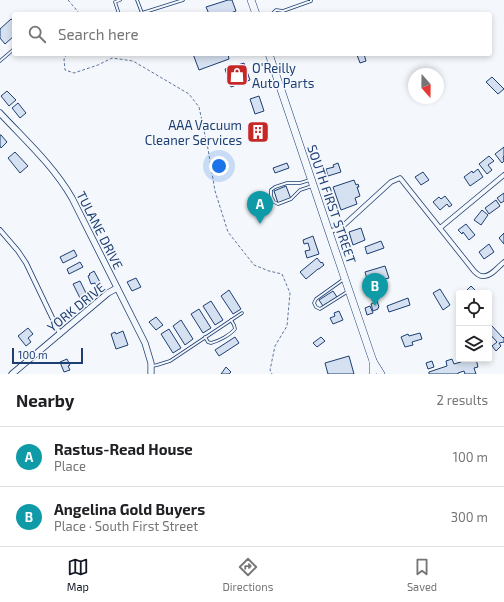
<!DOCTYPE html>
<meta charset="utf-8">
<style>
body{margin:0;font-family:"Exo 2",sans-serif;background:#f2f2f2;color:#202124}
.controls{position:absolute;right:12px;bottom:12px;display:grid;overflow:hidden;border-radius:4px;box-shadow:0 2px 6px #0003}
.controls button{width:36px;height:36px;display:grid;place-items:center;padding:0;border:0;border-bottom:1px solid #e0e0e0;background:#fff;color:#202124;font:20px sans-serif}
.compass{position:absolute;left:408px;top:68px;width:36px;height:36px;border-radius:50%;background:#fff;box-shadow:0 2px 6px #0003;rotate:160deg}
.scale{position:absolute;left:12px;bottom:10px;width:71px;box-sizing:border-box;padding-left:4px;border:2px solid #1d3f73;border-top:0;font-size:11px;line-height:14px;white-space:nowrap;color:#1d3f73;-webkit-text-stroke:3px #f4f7fb;paint-order:stroke}
.you{position:absolute;left:219px;top:166px;width:14px;height:14px;margin:-10px;border:3px solid #fff;border-radius:50%;background:#1a73e8;box-shadow:0 0 0 6px #1a73e833}
.badge{display:grid;place-items:center;width:26px;height:26px;border-radius:50%;background:#111827;color:#fff;font-size:13px;font-weight:700}
.pin{position:absolute;translate:-50% -33px;filter:drop-shadow(0 1px 2px #0008)}
.pin::after{content:'';position:absolute;top:21px;width:14px;height:12px;background:inherit;clip-path:polygon(0 0,100% 0,50% 100%)}
.list{margin:0;padding:0;list-style:none}
h2{display:flex;justify-content:space-between;align-items:center;height:52px;margin:0;padding:0 16px;font-size:17px}
h2 small{font-size:13px;font-weight:400;color:#757577}
.list li{display:grid;grid-template-columns:26px 1fr auto;gap:12px;align-items:center;box-sizing:border-box;height:60px;padding:0 16px;border-top:1px solid #e0e0e0}
.list b{display:block;font-size:15px;white-space:nowrap}
.list p{margin:0;font-size:13px;white-space:nowrap;color:#757577}
.list em{font-size:13px;font-style:normal;color:#757577}
.icon{flex:none;width:22px;height:22px;fill:none;stroke:currentColor;stroke-width:2;stroke-linecap:round;stroke-linejoin:round}
.map{position:relative;flex:none;width:504px;height:374px;overflow:hidden}
.search{position:absolute;background:#fff;box-shadow:0 2px 6px #0003;left:12px;right:12px;top:12px;height:44px;display:flex;align-items:center;gap:10px;box-sizing:border-box;padding:0 14px;border-radius:4px;color:#757577;font-size:15px}
.sheet{height:172px;background:#fff}
nav{display:flex;justify-content:space-around;align-items:center;box-sizing:border-box;height:56px;border-top:1px solid #e0e0e0;background:#fff;font-size:11px;color:#757577}
nav a{display:grid;justify-items:center;gap:2px}
nav .on{color:#111827}
.map>svg:first-child{display:block}
.building{fill:#d5e0f0;stroke:#1d3f73}
.lines{fill:none;stroke-linecap:round;stroke-linejoin:round}
.service-casing{stroke:#1d3f73;stroke-width:3.5}
.minor-casing{stroke:#1d3f73;stroke-width:5.5}
.tertiary-casing{stroke:#1d3f73;stroke-width:7}
.primary-casing{stroke:#1d3f73;stroke-width:8}
.path{stroke:#5e769c;stroke-width:1;stroke-dasharray:3 2;stroke-linecap:butt}
.service{stroke:#f4f7fb;stroke-width:2}
.minor{stroke:#f4f7fb;stroke-width:4}
.tertiary{stroke:#f4f7fb;stroke-width:5.5}
.primary{stroke:#f4f7fb;stroke-width:7}
.labels{text-anchor:middle;stroke-width:3;stroke-linejoin:round;paint-order:stroke}
.poi-label{font-size:13px;fill:#1d3f73;stroke:#f4f7fb;text-anchor:start}
.street-label{font-size:13px;fill:#1d3f73;stroke:#f4f7fb}
</style>
<div class="map">
<svg width="504" height="374" viewBox="0 0 504 374">
<rect width="100%" height="100%" fill="#f4f7fb"/>
<g class="building">
<path d="M 228,0 L 232,0 L 236,11 L 228,14 L 209,14 L 206,7 Z"/>
<path d="M 11,19 L 14,21 L 14,36 L 5,44 L 0,38 L 0,29 Z"/>
<path d="M 193,54 L 228,54 L 229,59 L 199,70 Z"/>
<path d="M 360,54 L 364,54 L 366,61 L 360,63 L 357,55 Z"/>
<path d="M 244,63 L 250,80 L 231,87 L 225,69 Z"/>
<path d="M 492,77 L 504,89 L 498,94 L 486,82 Z"/>
<path d="M 7,91 L 16,100 L 9,106 L 1,96 Z"/>
<path d="M 259,96 L 264,111 L 255,114 L 250,99 Z"/>
<path d="M 18,103 L 26,113 L 20,118 L 12,108 Z"/>
<path d="M 263,126 L 264,128 L 262,129 L 263,131 L 265,131 L 265,132 L 264,133 L 264,134 L 253,138 L 250,131 Z"/>
<path d="M 0,135 L 1,135 L 7,142 L 1,148 L 0,146 Z"/>
<path d="M 504,147 L 504,156 L 503,157 L 504,161 L 502,163 L 495,154 Z"/>
<path d="M 15,152 L 28,166 L 20,173 L 8,158 Z"/>
<path d="M 489,156 L 494,161 L 488,165 L 492,170 L 487,174 L 479,164 Z"/>
<path d="M 287,163 L 289,168 L 275,173 L 273,168 Z"/>
<path d="M 338,163 L 341,172 L 328,176 L 326,169 L 334,167 L 333,165 Z"/>
<path d="M 478,169 L 483,177 L 470,186 L 464,177 L 472,171 L 473,173 Z"/>
<path d="M 423,172 L 429,180 L 421,185 L 415,177 Z"/>
<path d="M 354,180 L 356,185 L 358,184 L 359,187 L 357,187 L 360,196 L 355,198 L 357,204 L 341,210 L 333,187 Z"/>
<path d="M 286,186 L 291,199 L 278,203 L 274,191 Z"/>
<path d="M 504,193 L 504,201 L 501,203 L 497,198 Z"/>
<path d="M 445,196 L 452,205 L 449,207 L 447,204 L 440,210 L 433,202 L 439,197 L 441,199 Z"/>
<path d="M 496,200 L 500,206 L 489,214 L 485,208 Z"/>
<path d="M 482,210 L 488,215 L 481,225 L 474,220 Z"/>
<path d="M 466,224 L 475,235 L 469,240 L 463,232 L 462,234 L 458,230 Z"/>
<path d="M 361,228 L 365,240 L 353,245 L 349,232 Z"/>
<path d="M 504,233 L 504,244 L 499,238 Z"/>
<path d="M 313,236 L 319,254 L 307,258 L 305,251 L 310,250 L 308,243 L 304,244 L 303,240 Z"/>
<path d="M 381,241 L 384,248 L 367,254 L 365,247 Z"/>
<path d="M 489,244 L 494,252 L 484,259 L 479,252 Z"/>
<path d="M 74,250 L 77,256 L 63,263 L 60,257 Z"/>
<path d="M 317,258 L 321,263 L 322,262 L 324,265 L 319,269 L 318,269 L 306,279 L 300,272 Z"/>
<path d="M 80,262 L 83,267 L 69,274 L 67,269 Z"/>
<path d="M 385,266 L 389,278 L 381,280 L 382,282 L 380,283 L 380,285 L 376,287 L 378,291 L 371,293 L 365,272 Z"/>
<path d="M 94,271 L 101,284 L 96,286 L 95,283 L 91,284 L 88,276 L 90,275 L 89,274 Z"/>
<path d="M 136,278 L 141,287 L 132,291 L 127,282 Z"/>
<path d="M 80,281 L 87,295 L 80,298 L 73,284 Z"/>
<path d="M 471,286 L 477,292 L 476,293 L 464,293 Z"/>
<path d="M 440,289 L 450,305 L 443,310 L 433,293 Z"/>
<path d="M 229,290 L 241,309 L 233,314 L 221,296 Z"/>
<path d="M 333,291 L 337,297 L 329,302 L 330,303 L 328,304 L 327,303 L 323,306 L 319,300 Z"/>
<path d="M 408,298 L 410,305 L 389,312 L 387,306 Z"/>
<path d="M 211,301 L 223,320 L 215,325 L 203,306 Z"/>
<path d="M 377,301 L 379,307 L 378,308 L 378,309 L 373,311 L 371,304 Z"/>
<path d="M 370,306 L 373,313 L 367,315 L 365,308 Z"/>
<path d="M 199,309 L 211,328 L 203,333 L 191,314 Z"/>
<path d="M 339,311 L 343,320 L 333,324 L 330,318 L 335,316 L 334,313 Z"/>
<path d="M 156,317 L 163,325 L 156,330 L 149,322 Z"/>
<path d="M 181,320 L 193,339 L 185,345 L 173,326 Z"/>
<path d="M 492,326 L 503,338 L 504,337 L 504,342 L 499,343 L 501,346 L 496,351 L 492,346 L 497,342 L 489,333 L 489,329 Z"/>
<path d="M 28,328 L 33,334 L 28,338 L 31,342 L 26,346 L 18,336 Z"/>
<path d="M 169,329 L 181,348 L 173,353 L 161,334 Z"/>
<path d="M 123,331 L 128,345 L 116,349 L 111,334 L 115,332 L 116,334 Z"/>
<path d="M 420,333 L 422,339 L 412,342 L 413,345 L 405,347 L 401,337 L 408,334 L 409,336 Z"/>
<path d="M 235,337 L 239,343 L 219,356 L 215,350 Z"/>
<path d="M 321,337 L 325,341 L 317,347 L 313,343 Z"/>
<path d="M 349,356 L 354,374 L 328,374 L 325,363 Z"/>
<path d="M 67,359 L 70,365 L 68,366 L 70,370 L 64,372 L 60,362 Z"/>
<path d="M 452,359 L 454,364 L 461,362 L 460,359 L 476,359 L 478,367 L 474,368 L 476,374 L 465,374 L 464,371 L 458,373 L 458,374 L 429,374 L 429,372 L 447,366 L 446,361 Z"/>
<path d="M 432,361 L 434,367 L 428,369 L 426,363 Z"/>
<path d="M 226,367 L 231,372 L 229,374 L 221,374 Z"/>
</g>
<g class="lines">
<g class="service-casing">
<g id="service">
<path d="M 137,0 L 142,13 L 183,0"/>
<path d="M 119,14 L 115,2 L 120,0"/>
<path d="M 272,14 L 276,10 L 283,11 L 311,1 L 311,0"/>
<path d="M 0,61 L 14,49"/>
<path d="M 310,180 L 300,183 L 287,183 L 275,187 L 271,190 L 271,196 L 274,202 L 278,204 L 291,199 L 300,190 L 312,186"/>
<path d="M 344,279 L 316,299 L 314,303 L 316,307 L 320,309 L 347,292"/>
<path d="M 205,337 L 208,342 L 211,343 C 219,341 230,335 235,329 L 234,325 L 231,320"/>
<path d="M 152,366 L 157,365 L 170,361 L 242,313"/>
</g>
</g>
<g class="minor-casing">
<g id="minor">
<path d="M 440,228 L 504,175"/>
<path d="M 0,230 L 18,251 L 26,263 L 60,334"/>
<path d="M 329,232 L 339,228 L 344,225 L 391,182 L 400,178 L 474,271 C 476,273 479,276 482,276 C 490,278 498,267 504,262"/>
</g>
</g>
<g class="tertiary-casing">
<g id="tertiary">
<path d="M 0,113 C 25,140 53,165 72,198 L 145,343 L 151,363 L 151,374"/>
<path d="M 12,374 L 108,293 L 117,288"/>
</g>
</g>
<g class="primary-casing">
<g id="primary">
<path d="M 251,0 L 256,14"/>
<path d="M 269,54 L 329,232 L 373,361 L 381,374"/>
<path d="M 373,374 L 373,361"/>
</g>
</g>
<g class="path">
<path d="M 68,0 L 80,14"/>
<path d="M 67,54 L 64,59 L 65,70 L 74,73 L 98,65 L 112,58 L 133,61 L 189,94 L 199,107 L 208,149 L 215,191 L 228,232 L 254,265 L 269,271 L 282,274 L 290,293 L 287,326 L 275,346 L 270,370 L 272,374"/>
</g>
<use href="#service" class="service"/>
<use href="#minor" class="minor"/>
<use href="#tertiary" class="tertiary"/>
<use href="#primary" class="primary"/>
</g>
<defs>
<g id="shop-square" transform="scale(1.15)"><rect x="-9" y="-9" width="18" height="18" rx="4" fill="#c62828" stroke="#f4f7fb"/><path d="M-5-2.5h2.3a2.7 3.5 0 0 1 5.4 0H5L5.5 6h-11ZM-1.5-2.5h3a1.5 2.3 0 0 0-3 0Z" fill="#fff"/></g>
<g id="building-square" transform="scale(1.15)"><rect x="-9" y="-9" width="18" height="18" rx="4" fill="#c62828" stroke="#f4f7fb"/><path d="M-4-6H4V6H1V3H-1V6H-4ZM-2.5-4.3h1.7v1.8h-1.7ZM.8-4.3h1.7v1.8H.8ZM-2.5-1h1.7V.8h-1.7ZM.8-1h1.7V.8H.8Z" fill="#fff"/></g>
</defs>
<g fill-rule="evenodd">
<use href="#shop-square" x="237" y="75"/>
<use href="#building-square" x="258" y="132"/>
</g>
<g class="labels">
<g class="poi-label">
<text x="252" y="73">O'Reilly<tspan x="252" dy="15">Auto Parts</tspan></text>
<text x="242" y="130" text-anchor="end">AAA Vacuum<tspan x="242" dy="15">Cleaner Services</tspan></text>
</g>
<g class="street-label">
<text transform="translate(332 204) rotate(71)" y="5">SOUTH FIRST STREET</text>
<text transform="translate(100 230) rotate(63)" y="5">TULANE DRIVE</text>
<text transform="translate(76 307) rotate(-39)" y="5">YORK DRIVE</text>
</g>
</g>
</svg>
<div class="controls">
<button><svg class="icon" aria-label="locate" viewBox="0 0 24 24"><circle cx="12" cy="12" r="6"/><path d="M12 2v4M12 18v4M2 12h4M18 12h4"/></svg></button>
<button><svg class="icon" aria-label="layers" viewBox="0 0 24 24"><path d="M12 4l9 5-9 5-9-5zM3 14l9 5 9-5"/></svg></button>
</div>
<svg class="compass" viewBox="-18 -18 36 36"><path d="M0-13l5 13h-10z" fill="#e53935"/><path d="M0 13l5-13h-10z" fill="#757577"/></svg>
<div class="scale">100 m</div>
<div class="you"></div>
<div class="pin badge" style="left:260px;top:224px;background:#0f9aa8">A</div>
<div class="pin badge" style="left:375px;top:306px;background:#0f9aa8">B</div>
<div class="search"><svg class="icon" aria-label="search" viewBox="0 0 24 24"><circle cx="10" cy="10" r="6"/><path d="M15 15l6 6"/></svg>Search here</div>
</div>
<section class="sheet">
<h2>Nearby<small>2 results</small></h2>
<ul class="list">
<li><span class="badge" style="background:#0f9aa8">A</span><div><b>Rastus-Read House</b><p>Place</p></div><em>100 m</em></li>
<li><span class="badge" style="background:#0f9aa8">B</span><div><b>Angelina Gold Buyers</b><p>Place · South First Street</p></div><em>300 m</em></li>
</ul>
</section>
<nav>
<a class="on"><svg class="icon" aria-label="map" viewBox="0 0 24 24"><path d="M3 6l6-2 6 2 6-2v14l-6 2-6-2-6 2zM9 4v14M15 6v14"/></svg>Map</a>
<a><svg class="icon" aria-label="directions" viewBox="0 0 24 24"><path d="M12 3l9 9-9 9-9-9zM9 14v-3h6M13 9l2 2-2 2"/></svg>Directions</a>
<a><svg class="icon" aria-label="saved" viewBox="0 0 24 24"><path d="M7 4h10v16l-5-4-5 4z"/></svg>Saved</a>
</nav>
